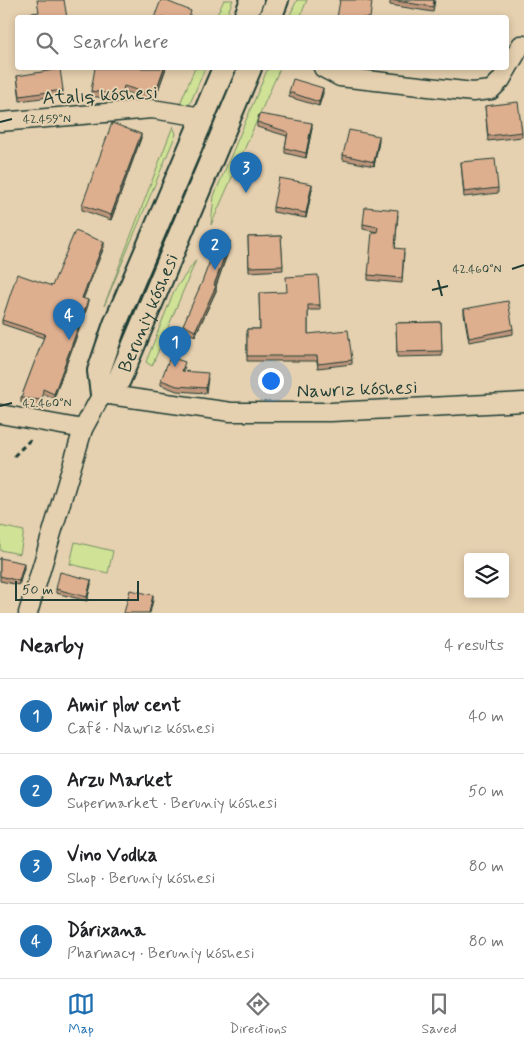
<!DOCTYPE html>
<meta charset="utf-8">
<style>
body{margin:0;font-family:Mynerve,sans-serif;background:#f6f6f6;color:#202124}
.controls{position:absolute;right:15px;bottom:15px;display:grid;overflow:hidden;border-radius:5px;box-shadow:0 2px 8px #0003}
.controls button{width:45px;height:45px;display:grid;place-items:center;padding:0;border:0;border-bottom:1px solid #e0e0e0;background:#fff;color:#202124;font:25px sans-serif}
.scale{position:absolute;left:15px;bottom:12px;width:124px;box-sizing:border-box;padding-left:5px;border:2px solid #1f3d34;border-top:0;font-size:14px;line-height:18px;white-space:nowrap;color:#1f3d34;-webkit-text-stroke:4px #e5d0af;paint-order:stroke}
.you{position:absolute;left:270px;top:380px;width:18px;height:18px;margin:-12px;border:4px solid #fff;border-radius:50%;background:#1a73e8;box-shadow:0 0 0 8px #1a73e833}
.badge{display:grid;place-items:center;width:32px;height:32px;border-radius:50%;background:#1f6fb2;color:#fff;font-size:16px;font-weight:700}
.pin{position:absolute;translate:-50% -41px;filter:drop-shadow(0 1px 2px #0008)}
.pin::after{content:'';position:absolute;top:26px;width:18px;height:15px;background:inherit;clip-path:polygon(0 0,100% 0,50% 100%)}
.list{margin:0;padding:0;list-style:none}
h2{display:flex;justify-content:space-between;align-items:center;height:65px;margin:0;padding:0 20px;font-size:21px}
h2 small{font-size:16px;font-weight:400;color:#757577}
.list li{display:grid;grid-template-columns:32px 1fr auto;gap:15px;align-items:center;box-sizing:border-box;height:75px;padding:0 20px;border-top:1px solid #e0e0e0}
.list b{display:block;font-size:19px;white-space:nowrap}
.list p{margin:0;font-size:16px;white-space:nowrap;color:#757577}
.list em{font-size:16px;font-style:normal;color:#757577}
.icon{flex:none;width:28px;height:28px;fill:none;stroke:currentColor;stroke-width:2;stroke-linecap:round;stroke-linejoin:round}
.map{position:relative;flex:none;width:524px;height:613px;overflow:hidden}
.search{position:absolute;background:#fff;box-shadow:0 2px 8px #0003;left:15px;right:15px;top:15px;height:55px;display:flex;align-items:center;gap:12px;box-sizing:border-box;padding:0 18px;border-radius:5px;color:#757577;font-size:19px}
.sheet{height:365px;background:#fff}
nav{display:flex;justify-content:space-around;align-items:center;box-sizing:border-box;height:70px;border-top:1px solid #e0e0e0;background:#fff;font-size:14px;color:#757577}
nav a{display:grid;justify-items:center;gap:2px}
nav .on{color:#1f6fb2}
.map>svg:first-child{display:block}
.green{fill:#cfe296;stroke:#779065}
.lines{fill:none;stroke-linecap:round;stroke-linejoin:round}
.minor-casing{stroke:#1f3d34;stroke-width:21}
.tertiary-casing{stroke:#1f3d34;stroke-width:26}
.path{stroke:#1f3d34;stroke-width:3;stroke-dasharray:5 4;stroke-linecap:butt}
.minor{stroke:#e5d0af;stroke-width:18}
.tertiary{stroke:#e5d0af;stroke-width:22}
.wall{fill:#bf967b;stroke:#1f3d34}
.shaded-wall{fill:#9b7a64;stroke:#1f3d34}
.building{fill:#deaf8f;stroke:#1f3d34}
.ticks{fill:none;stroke:#1f3d34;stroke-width:2}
.labels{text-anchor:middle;stroke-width:4;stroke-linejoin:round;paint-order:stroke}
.street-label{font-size:19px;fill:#1f3d34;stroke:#e5d0af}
.ticks-label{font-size:12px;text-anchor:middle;fill:#1f3d34;stroke:#e5d0af;stroke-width:4;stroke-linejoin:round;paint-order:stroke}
</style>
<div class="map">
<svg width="524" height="613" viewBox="0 0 524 613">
<rect width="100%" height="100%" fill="#e5d0af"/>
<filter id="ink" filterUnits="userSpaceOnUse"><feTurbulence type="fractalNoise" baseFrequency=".02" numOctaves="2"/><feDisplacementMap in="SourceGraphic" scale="10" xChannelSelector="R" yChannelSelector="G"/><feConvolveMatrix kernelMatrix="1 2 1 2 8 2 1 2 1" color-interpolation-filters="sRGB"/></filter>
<g filter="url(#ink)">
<g class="green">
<path d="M 224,0 L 233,0 L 226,17 L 216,17 Z"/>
<path d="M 297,0 L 307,0 L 300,17 L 289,17 Z"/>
<path d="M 195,68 L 205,68 L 189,106 L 179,106 Z"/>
<path d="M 268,68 L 280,68 L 211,225 L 214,196 Z"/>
<path d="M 173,126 L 176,134 L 104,306 Z"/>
<path d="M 196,260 L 152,366 L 146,362 L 174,291 Z"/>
<path d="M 0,526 L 24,531 L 20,554 L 0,550 Z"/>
<path d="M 75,542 L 113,551 L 108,573 L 70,564 Z"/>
</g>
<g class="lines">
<g class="minor-casing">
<g id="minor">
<path d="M 323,68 L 340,77 L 473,92 L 491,90 L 501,80 L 521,45 L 524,45"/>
<path d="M 0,122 L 152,109 L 203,117"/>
<path d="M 0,414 L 83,429"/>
<path d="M 28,613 L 83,429 L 102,394 L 231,412 L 331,412 L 524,402"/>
</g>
</g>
<g class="tertiary-casing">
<g id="tertiary">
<path d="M 245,18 L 252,0"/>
<path d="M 270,18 L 277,0"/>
<path id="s1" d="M 102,394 L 119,380 L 250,68"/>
<path d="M 102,394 L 99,371 L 115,324 L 224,68"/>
</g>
</g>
<g class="path">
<path d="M 55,408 L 61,398"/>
<path d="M 14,456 L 33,437"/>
</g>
<use href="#minor" class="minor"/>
<use href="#tertiary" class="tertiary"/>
</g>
<g class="wall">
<path d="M 390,0 L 435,0 L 433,12 L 390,5 Z"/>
<path d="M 166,68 L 155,99 L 146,99 L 124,91 L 122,101 L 91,96 L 91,91 Z"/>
<path d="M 17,76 L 63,90 L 63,95 L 20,101 Z"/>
<path d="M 289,92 L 323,93 L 319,106 L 289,97 Z"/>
<path d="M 485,106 L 522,132 L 522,137 L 488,141 Z"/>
<path d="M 257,122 L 312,128 L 306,158 L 285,153 L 285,148 L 287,136 L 257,127 Z"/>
<path d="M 141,138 L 111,220 L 82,210 L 82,205 Z"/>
<path d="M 379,141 L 374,166 L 343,160 L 343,155 Z"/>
<path d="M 461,162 L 498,188 L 498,193 L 464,197 Z"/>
<path d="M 312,189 L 306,218 L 273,212 L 273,207 Z"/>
<path d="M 398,215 L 395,248 L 404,253 L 402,283 L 368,280 L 368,275 L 377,232 L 363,229 L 363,224 Z"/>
<path d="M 281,236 L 283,270 L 249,272 L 248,237 Z"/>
<path d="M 230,246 L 216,286 L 216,291 L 195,336 L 183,330 L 183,325 Z"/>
<path d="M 104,247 L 83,298 L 88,305 L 54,398 L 43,394 L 42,405 L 21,403 L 21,398 L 44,338 L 2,324 L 2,320 L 52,286 Z"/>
<path d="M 259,293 L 320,305 L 320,310 L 308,310 L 308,334 L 352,360 L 352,364 L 318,368 L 317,361 L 247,361 L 247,329 L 260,329 Z"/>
<path d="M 464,309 L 513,329 L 513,334 L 469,342 L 464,314 Z"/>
<path d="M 441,322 L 442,356 L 397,357 L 396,323 Z"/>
<path d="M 185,367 L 183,371 L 208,378 L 206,393 L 177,391 L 161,385 L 161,380 Z"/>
<path d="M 0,558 L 24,568 L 19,585 L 0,581 Z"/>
<path d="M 91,584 L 87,601 L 56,593 L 56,589 Z"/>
</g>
<g class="shaded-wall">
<path d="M 164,68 L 166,68 L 155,99 L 155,93 Z"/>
<path d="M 323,88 L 323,93 L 319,106 L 319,102 Z"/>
<path d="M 312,123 L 312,128 L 306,158 L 306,153 Z"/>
<path d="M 141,134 L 141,138 L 111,220 L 111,215 Z"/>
<path d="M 379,136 L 379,141 L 374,166 L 374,162 Z"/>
<path d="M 312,184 L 312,189 L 306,218 L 306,213 Z"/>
<path d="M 230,241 L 230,246 L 216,286 L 216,291 L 195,336 L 195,331 L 214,285 Z"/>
<path d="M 104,242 L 104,247 L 82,302 L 82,298 Z"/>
<path d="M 88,300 L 88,305 L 54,398 L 54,394 Z"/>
<path d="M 24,563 L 24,568 L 19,585 L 19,581 Z"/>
<path d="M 91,580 L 91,584 L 87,601 L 87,597 Z"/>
<path d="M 153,595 L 153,600 L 150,613 L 149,613 Z"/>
</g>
<g class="building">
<path d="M 37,0 L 64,0 L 67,18 L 24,18 L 24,14 L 39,12 Z"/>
<path d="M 161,0 L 164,0 L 191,11 L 189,18 L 154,18 Z"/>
<path d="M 340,0 L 362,0 L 372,2 L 370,18 L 337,18 Z"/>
<path d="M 390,0 L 434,0 L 433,7 Z"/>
<path d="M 95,68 L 164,68 L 155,93 L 146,93 L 124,86 L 122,95 L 91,91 Z"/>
<path d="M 60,69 L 63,90 L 20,96 L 17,76 Z"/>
<path d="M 293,79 L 323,88 L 319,102 L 289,92 Z"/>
<path d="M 518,102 L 522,132 L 488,136 L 485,106 Z"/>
<path d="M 259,114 L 312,123 L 306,153 L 285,148 L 288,132 L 257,122 Z"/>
<path d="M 112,123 L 141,134 L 111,215 L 82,205 Z"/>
<path d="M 349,130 L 379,136 L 374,162 L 343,155 Z"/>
<path d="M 495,159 L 498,188 L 464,192 L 461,162 Z"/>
<path d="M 279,178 L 312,184 L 306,213 L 273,207 Z"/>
<path d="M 365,207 L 398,210 L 395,248 L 404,249 L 402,278 L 368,275 L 372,232 L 377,232 L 378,227 L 363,224 Z"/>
<path d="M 75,231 L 104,242 L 82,298 L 88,300 L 54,394 L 43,389 L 42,400 L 21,398 L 45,334 L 2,320 L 17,274 L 52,286 Z"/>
<path d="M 281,236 L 283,266 L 249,267 L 248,237 Z"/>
<path d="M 219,237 L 230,241 L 214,285 L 216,286 L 195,331 L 183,325 L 202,282 Z"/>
<path d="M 318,275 L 320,305 L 308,305 L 308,334 L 348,330 L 352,360 L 318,364 L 317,356 L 247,356 L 247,329 L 260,329 L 259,293 L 287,292 L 286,277 Z"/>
<path d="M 508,301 L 513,329 L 469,338 L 464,309 Z"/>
<path d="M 441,322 L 442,351 L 397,352 L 396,323 Z"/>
<path d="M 170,357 L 185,362 L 182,371 L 208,373 L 206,388 L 177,386 L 161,380 Z"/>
<path d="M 0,558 L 24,563 L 19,581 L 0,576 Z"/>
<path d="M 60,572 L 91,580 L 87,597 L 56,589 Z"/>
<path d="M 130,590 L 153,595 L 149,613 L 124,613 Z"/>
</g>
</g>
<path class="ticks" d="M 0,122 L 12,119M 512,269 L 524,265M 438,280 L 442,296M 432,290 L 448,286M 0,406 L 12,403"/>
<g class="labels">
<g class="street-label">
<text transform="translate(100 94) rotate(-3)" y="7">Atalıq kóshesi</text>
<text dy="7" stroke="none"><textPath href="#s1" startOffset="95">Beruniy kóshesi</textPath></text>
<text transform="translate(357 388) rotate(-2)" y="7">Nawrız kóshesi</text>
</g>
</g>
<g class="ticks-label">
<text x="47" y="123">42.459°N</text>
<text x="477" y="273">42.460°N</text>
<text x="47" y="407">42.460°N</text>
</g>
</svg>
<div class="controls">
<button><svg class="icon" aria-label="layers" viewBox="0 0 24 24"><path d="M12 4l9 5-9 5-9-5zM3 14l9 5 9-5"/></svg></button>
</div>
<div class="scale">50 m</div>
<div class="you"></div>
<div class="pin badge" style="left:175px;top:367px">1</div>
<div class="pin badge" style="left:215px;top:270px">2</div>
<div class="pin badge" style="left:246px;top:193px">3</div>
<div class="pin badge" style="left:69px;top:340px">4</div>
<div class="search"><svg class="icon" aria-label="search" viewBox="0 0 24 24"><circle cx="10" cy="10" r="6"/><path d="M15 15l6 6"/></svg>Search here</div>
</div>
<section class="sheet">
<h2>Nearby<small>4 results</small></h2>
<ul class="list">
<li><span class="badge">1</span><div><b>Amir plov cent</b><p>Café · Nawrız kóshesi</p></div><em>40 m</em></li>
<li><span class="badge">2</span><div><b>Arzu Market</b><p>Supermarket · Beruniy kóshesi</p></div><em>50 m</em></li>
<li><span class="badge">3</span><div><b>Vino Vodka</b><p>Shop · Beruniy kóshesi</p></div><em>80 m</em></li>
<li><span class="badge">4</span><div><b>Dárixana</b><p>Pharmacy · Beruniy kóshesi</p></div><em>80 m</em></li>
</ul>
</section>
<nav>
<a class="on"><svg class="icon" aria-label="map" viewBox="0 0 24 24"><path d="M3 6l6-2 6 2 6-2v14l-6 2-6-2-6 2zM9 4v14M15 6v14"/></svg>Map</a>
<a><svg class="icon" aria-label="directions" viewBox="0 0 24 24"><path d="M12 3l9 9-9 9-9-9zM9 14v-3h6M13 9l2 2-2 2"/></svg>Directions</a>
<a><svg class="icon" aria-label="saved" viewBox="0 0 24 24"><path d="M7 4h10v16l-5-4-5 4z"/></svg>Saved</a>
</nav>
